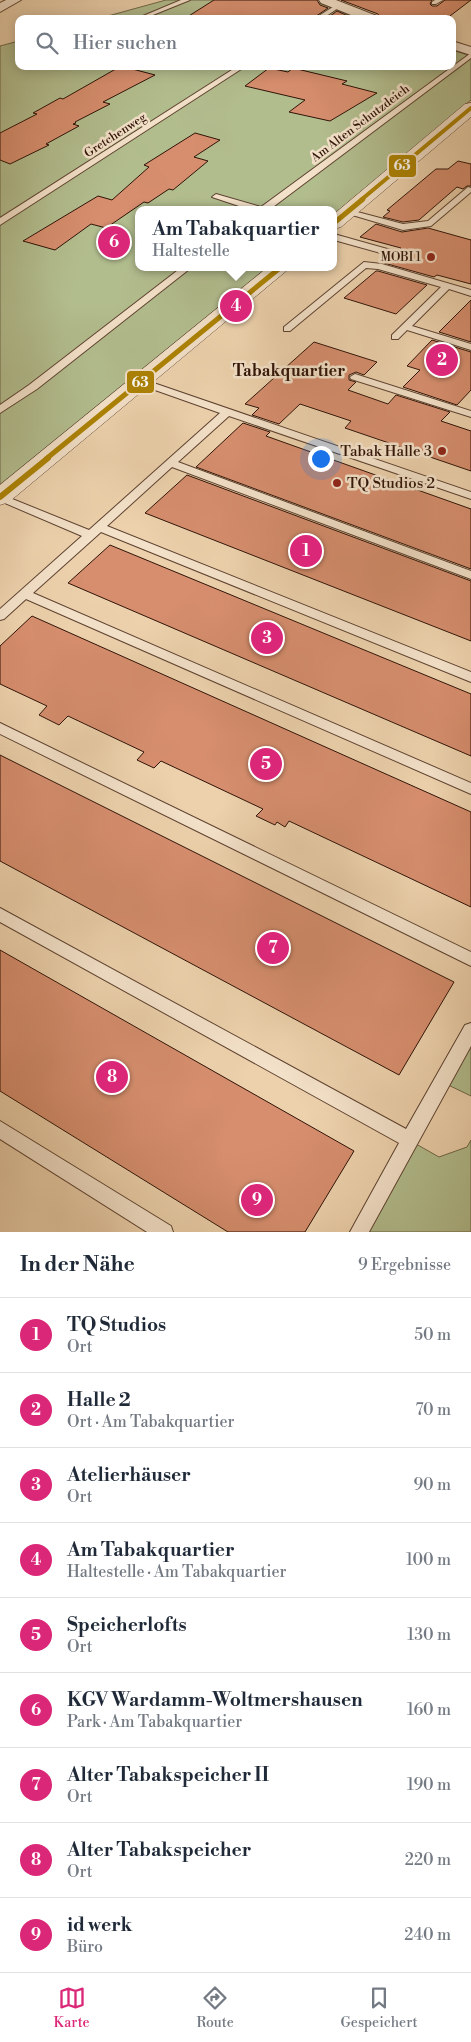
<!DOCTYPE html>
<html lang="de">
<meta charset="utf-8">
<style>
body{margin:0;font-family:"Libre Bodoni",serif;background:#f2f2f3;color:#1f2937}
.you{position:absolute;left:320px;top:458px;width:18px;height:18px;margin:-12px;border:4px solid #fff;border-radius:50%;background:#1a73e8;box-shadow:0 0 0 8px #1a73e833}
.badge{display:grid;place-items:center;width:32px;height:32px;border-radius:50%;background:#db2777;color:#fff;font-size:16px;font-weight:700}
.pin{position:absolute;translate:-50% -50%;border:2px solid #fff;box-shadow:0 1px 5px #0006}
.popup{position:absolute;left:135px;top:206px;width:202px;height:65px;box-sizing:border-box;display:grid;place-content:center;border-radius:10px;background:#fff;filter:drop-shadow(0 1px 4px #0005);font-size:16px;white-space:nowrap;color:#747a83}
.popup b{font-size:19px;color:#1f2937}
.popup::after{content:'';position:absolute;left:50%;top:100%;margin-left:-10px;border:10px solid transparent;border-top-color:#fff}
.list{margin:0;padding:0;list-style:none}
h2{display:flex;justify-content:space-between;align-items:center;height:65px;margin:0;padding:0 20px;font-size:21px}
h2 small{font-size:16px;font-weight:400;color:#747a83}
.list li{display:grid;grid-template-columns:32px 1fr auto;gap:15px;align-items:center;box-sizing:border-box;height:75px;padding:0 20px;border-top:1px solid #e0e1e3}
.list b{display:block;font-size:19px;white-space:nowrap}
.list p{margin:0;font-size:16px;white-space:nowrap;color:#747a83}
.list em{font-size:16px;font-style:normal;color:#747a83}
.icon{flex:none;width:28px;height:28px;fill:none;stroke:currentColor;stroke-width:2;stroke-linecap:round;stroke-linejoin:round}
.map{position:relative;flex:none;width:471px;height:1232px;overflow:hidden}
.search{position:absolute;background:#fff;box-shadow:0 2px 12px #0003;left:15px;right:15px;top:15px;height:55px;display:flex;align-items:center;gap:12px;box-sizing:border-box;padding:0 18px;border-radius:10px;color:#747a83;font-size:19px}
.sheet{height:740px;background:#fff}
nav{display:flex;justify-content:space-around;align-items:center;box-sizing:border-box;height:70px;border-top:1px solid #e0e1e3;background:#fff;font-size:14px;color:#747a83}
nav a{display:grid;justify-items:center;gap:2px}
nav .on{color:#db2777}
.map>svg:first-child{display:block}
.green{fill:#b2bd8e;stroke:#70684a}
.building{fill:#d68e6e;stroke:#2f1307}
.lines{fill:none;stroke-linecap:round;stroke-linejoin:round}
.service-casing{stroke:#5e4230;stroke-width:2}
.minor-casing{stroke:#5e4230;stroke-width:2}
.tertiary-casing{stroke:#5e4230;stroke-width:1}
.service{fill:#f3e1c9;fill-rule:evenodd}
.minor{fill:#f3e1c9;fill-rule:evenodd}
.tertiary{fill:#f3e1c9;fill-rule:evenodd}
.bus-1-far2-casing{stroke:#f3e1c9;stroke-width:6}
.bus-1-far1-casing{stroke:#f3e1c9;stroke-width:8}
.bus-1-casing{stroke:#f3e1c9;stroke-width:10}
.bus-1-far2{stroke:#ac8203;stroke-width:4}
.bus-1-far1{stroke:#ac8203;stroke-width:5}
.bus-1{stroke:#ac8203;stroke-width:6}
.poi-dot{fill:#8f2418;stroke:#f3e1c9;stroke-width:2}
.labels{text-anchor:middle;stroke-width:5;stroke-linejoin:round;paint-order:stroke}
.far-street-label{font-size:12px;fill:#2f1307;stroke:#f3e1c9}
.far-poi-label{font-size:12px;fill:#2f1307;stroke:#f3e1c9;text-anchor:end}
.poi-label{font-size:15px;fill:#2f1307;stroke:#f3e1c9;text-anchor:end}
.neighbourhood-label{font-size:16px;font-weight:bold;fill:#2f1307;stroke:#f3e1c9}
.line-badge{stroke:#f3e1c9;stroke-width:2}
.badge-label{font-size:14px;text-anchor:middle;font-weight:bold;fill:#fff}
</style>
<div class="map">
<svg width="471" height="1232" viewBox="0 0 471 1232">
<rect width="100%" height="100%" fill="#ecd1ac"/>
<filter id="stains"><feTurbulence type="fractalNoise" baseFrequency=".004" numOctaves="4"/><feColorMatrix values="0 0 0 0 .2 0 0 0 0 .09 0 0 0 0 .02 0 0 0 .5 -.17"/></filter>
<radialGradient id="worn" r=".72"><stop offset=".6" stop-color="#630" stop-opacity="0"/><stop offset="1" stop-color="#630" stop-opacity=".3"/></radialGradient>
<g class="green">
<path d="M 166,0 L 312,0 L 359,19 L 97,19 Z"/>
<path d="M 19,41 L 19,66 L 452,66 L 452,50 L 471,56 L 471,100 L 334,214 L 334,210 L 138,210 L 138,267 L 269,267 L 0,487 L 0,46 Z"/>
<path d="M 471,1030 L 471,1096 L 442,1082 Z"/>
<path d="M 409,1140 L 439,1157 L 467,1147 L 471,1140 L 471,1232 L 359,1232 Z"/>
</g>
<g class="building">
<path d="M 214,0 L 317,0 L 320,5 L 328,8 L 312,19 L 184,19 Z"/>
<path d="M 341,0 L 432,0 L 430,4 L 432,6 L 437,6 L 445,0 L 471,0 L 446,19 L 381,19 L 378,14 Z"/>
<path d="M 337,11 L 355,19 L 326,19 Z"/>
<path d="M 121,66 L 155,75 L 103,102 L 110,104 L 75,122 L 76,123 L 73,124 L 79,126 L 46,144 L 49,145 L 10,164 L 0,160 L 0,133 L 37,114 L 33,113 L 60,98 L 63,99 Z"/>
<path d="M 269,68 L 288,72 L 293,68 L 347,81 L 342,84 L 377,93 L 330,121 L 289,112 L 305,100 L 245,86 Z"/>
<path d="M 195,133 L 220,140 L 194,157 L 208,161 L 173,190 L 169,189 L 148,203 L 144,202 L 106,228 L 91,224 L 55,250 L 23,241 L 98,196 L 112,200 L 149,167 L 144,165 Z"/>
<path d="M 458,161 L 471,164 L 471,186 L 467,186 L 463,189 L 457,187 L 419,220 L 403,222 L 383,217 L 390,211 L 387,210 L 436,169 L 448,169 Z"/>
<path d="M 376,224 L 402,232 L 428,228 L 471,240 L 471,284 L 437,275 L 434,277 L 384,263 L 390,258 L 396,258 L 400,256 L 399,250 L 401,248 L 360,237 Z"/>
<path d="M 376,271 L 378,271 L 427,285 L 396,314 L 344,298 Z"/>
<path d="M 471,300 L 471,342 L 439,332 Z"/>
<path d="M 432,340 L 471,352 L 471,390 L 457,405 L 403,387 L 420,370 L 407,366 Z"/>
<path d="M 314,342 L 377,362 L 364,375 L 356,372 L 349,375 L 349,380 L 356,382 L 348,390 L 388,404 L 396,395 L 450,412 L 441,421 L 471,431 L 471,471 L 345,428 L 351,421 L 300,404 L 279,424 L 252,415 L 259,408 L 245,404 Z"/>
<path d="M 243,423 L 270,432 L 266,436 L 471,509 L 471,569 L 196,467 Z"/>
<path d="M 187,475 L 471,581 L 471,641 L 145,513 Z"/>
<path d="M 110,545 L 471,694 L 471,756 L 68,583 Z"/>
<path d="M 32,616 L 471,812 L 471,907 L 289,821 L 285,827 L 277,822 L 275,825 L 256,816 L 263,809 L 161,761 L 154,768 L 137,760 L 144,752 L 68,716 L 59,725 L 39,715 L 47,706 L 0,684 L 0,646 Z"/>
<path d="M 0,755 L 454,982 L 399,1075 L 0,861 Z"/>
<path d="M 0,950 L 354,1151 L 305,1232 L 228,1232 L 0,1091 Z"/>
</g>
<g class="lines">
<g class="service-casing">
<g id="service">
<path d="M 181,0 L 190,0 L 148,17 L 143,16 Z"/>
<path d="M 435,0 L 443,0 L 436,4 L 432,4 L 432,2 Z"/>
<path d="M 336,5 L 341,6 L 322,19 L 314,19 Z"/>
<path d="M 471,53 L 471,58 L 269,210 L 251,210 L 212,197 L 216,194 L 261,207 Z"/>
<path d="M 238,66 L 246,66 L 0,225 L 0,218 Z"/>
<path d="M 468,187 L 471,188 L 471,192 L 431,226 L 403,230 L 342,212 L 346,209 L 403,224 L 428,221 Z"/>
<path d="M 334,234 L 398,252 L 399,254 L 395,257 L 334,240 Z"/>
<path d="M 364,262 L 382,264 L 471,290 L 471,296 L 449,289 L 412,326 L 471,344 L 471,350 L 407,330 L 398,339 L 392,339 L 392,335 L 441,287 L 378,269 L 366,268 L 290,331 L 284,331 L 284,327 Z"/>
<path d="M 182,267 L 192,267 L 37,389 L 0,413 L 0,405 L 29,385 Z"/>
<path d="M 355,374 L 471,411 L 471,417 L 351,379 L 350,377 Z"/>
<path d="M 142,379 L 471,492 L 471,499 L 229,416 L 178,462 L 471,571 L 471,579 L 172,467 L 107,526 L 471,672 L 471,682 L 101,532 L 33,593 L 471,783 L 471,794 L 26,599 L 4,619 L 0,620 L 0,609 L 82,536 L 0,501 L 0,494 L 89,530 L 220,413 L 138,384 L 137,382 Z"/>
<path d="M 0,723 L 471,952 L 471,966 L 0,734 Z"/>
<path d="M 0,908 L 406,1129 L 465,1025 L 471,1023 L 471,1046 L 369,1232 L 350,1232 L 399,1143 L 0,922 Z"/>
<path d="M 0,1121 L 171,1226 L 173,1232 L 147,1232 L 0,1139 Z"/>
</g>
</g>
<g class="minor-casing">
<g id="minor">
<path d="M 6,0 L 21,0 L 0,12 L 0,3 Z"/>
<path d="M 319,0 L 336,0 L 377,16 L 379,19 L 361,19 L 321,3 Z"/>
<path d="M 452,41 L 471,47 L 471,55 L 452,49 Z"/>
</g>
</g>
<g class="tertiary-casing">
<g id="tertiary">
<path d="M 471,103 L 471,117 L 341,227 L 334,229 L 334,214 L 465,104 Z"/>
<path d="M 268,267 L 291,267 L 9,502 L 0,505 L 0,485 Z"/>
</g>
</g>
<use href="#service" class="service"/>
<use href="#minor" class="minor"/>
<use href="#tertiary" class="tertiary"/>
<g class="bus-1-far2-casing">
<path id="bus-1-far2" d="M 361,200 L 471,108"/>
</g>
<g class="bus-1-far1-casing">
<g id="bus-1-far1">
<path d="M 334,223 L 363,199"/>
<path d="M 46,459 L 281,267"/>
</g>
</g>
<g class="bus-1-casing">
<path id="bus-1" d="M 0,497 L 48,458"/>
</g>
<use href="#bus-1-far2" class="bus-1-far2"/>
<use href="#bus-1-far1" class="bus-1-far1"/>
<use href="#bus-1" class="bus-1"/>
</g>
<g class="poi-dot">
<circle cx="431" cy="257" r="5"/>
<circle cx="442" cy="451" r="5"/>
<circle cx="337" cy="483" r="5"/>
</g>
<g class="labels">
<g class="far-street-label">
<text transform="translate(360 123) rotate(-37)" y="4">Am Alten Schutzdeich</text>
<text transform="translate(115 135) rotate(-33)" y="4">Gretchenweg</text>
</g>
<g class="far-poi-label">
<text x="421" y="261">MOBI 1</text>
</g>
<g class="poi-label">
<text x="432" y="456">Tabak Halle 3</text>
<text x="347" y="488" text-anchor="start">TQ Studios 2</text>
</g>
<g class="neighbourhood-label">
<text x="289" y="376">Tabakquartier</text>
</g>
</g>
<g class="line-badge">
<rect x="388" y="154" width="29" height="24" rx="5" fill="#ac8203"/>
<rect x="126" y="370" width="29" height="24" rx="5" fill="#ac8203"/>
</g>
<g class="badge-label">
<text x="402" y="170">63</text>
<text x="140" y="387">63</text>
</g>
<rect width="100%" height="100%" filter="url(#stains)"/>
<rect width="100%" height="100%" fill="url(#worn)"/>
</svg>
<div class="you"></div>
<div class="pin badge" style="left:306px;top:551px">1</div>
<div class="pin badge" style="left:442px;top:360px">2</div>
<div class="pin badge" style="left:267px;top:638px">3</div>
<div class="pin badge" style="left:236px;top:306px">4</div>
<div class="popup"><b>Am Tabakquartier</b>Haltestelle</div>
<div class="pin badge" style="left:266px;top:764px">5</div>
<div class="pin badge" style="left:114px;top:242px">6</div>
<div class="pin badge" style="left:273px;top:948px">7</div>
<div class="pin badge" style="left:112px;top:1077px">8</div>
<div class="pin badge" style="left:257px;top:1200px">9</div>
<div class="search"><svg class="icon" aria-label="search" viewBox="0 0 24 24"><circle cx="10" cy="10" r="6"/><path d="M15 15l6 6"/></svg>Hier suchen</div>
</div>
<section class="sheet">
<h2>In der Nähe<small>9 Ergebnisse</small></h2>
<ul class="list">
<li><span class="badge">1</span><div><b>TQ Studios</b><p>Ort</p></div><em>50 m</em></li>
<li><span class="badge">2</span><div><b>Halle 2</b><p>Ort · Am Tabakquartier</p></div><em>70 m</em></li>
<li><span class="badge">3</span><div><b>Atelierhäuser</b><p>Ort</p></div><em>90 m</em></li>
<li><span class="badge">4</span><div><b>Am Tabakquartier</b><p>Haltestelle · Am Tabakquartier</p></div><em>100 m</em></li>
<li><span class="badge">5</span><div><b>Speicherlofts</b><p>Ort</p></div><em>130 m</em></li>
<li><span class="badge">6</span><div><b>KGV Wardamm-Woltmershausen</b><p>Park · Am Tabakquartier</p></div><em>160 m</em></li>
<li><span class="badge">7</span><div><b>Alter Tabakspeicher II</b><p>Ort</p></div><em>190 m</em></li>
<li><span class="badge">8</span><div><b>Alter Tabakspeicher</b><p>Ort</p></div><em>220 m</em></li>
<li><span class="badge">9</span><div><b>id werk</b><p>Büro</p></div><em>240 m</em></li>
</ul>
</section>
<nav>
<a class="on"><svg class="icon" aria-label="map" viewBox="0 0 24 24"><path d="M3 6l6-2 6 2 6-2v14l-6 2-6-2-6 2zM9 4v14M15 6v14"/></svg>Karte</a>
<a><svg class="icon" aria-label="directions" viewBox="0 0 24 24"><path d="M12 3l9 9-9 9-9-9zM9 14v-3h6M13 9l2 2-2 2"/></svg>Route</a>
<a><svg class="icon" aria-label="saved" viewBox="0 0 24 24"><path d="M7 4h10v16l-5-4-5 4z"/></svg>Gespeichert</a>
</nav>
